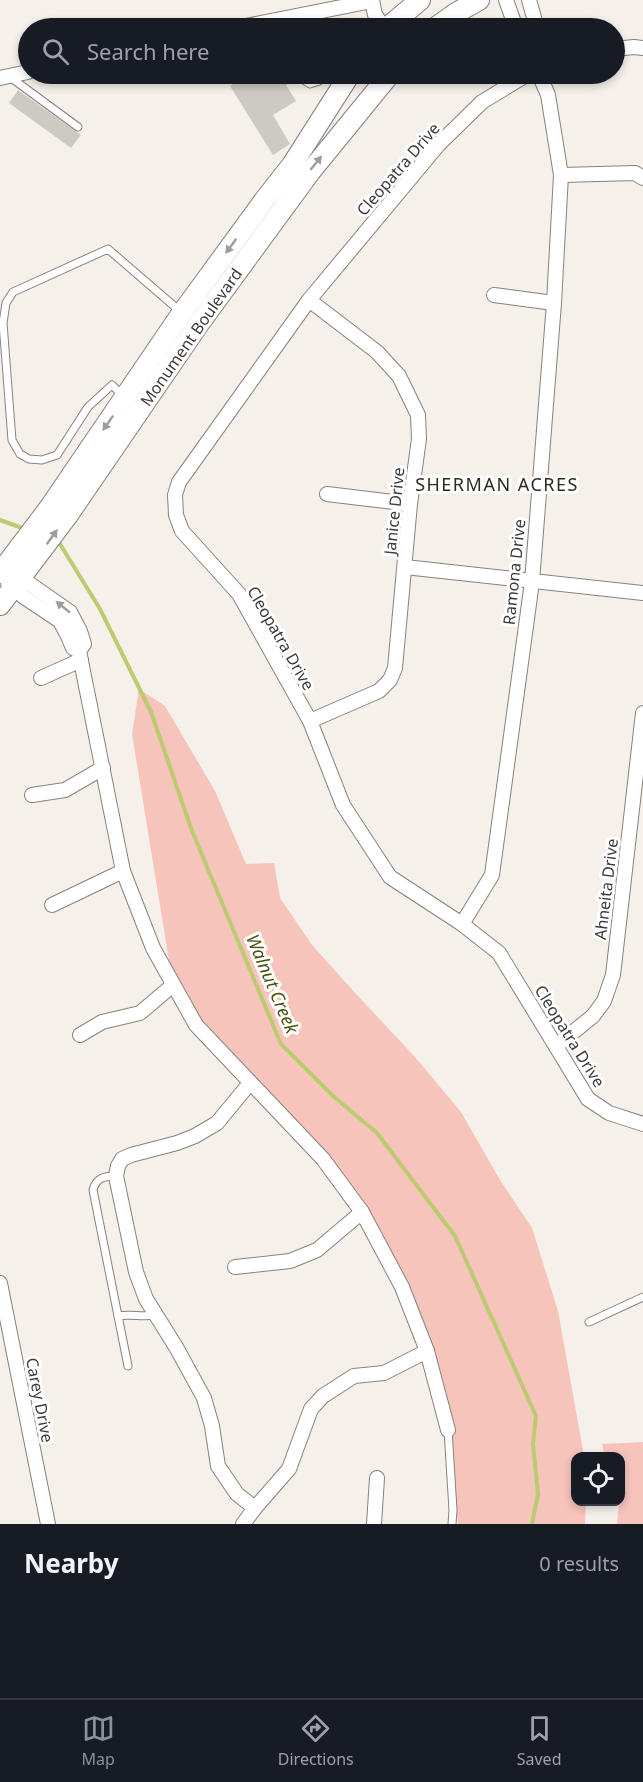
<!DOCTYPE html>
<style>
body{margin:0;font-family:"Noto Sans",sans-serif;background:#242831;color:#f1f3f6}
.controls{position:absolute;right:18px;bottom:18px;display:grid;overflow:hidden;border-radius:12px;box-shadow:0 3px 9px #0003}
.controls button{width:54px;height:54px;display:grid;place-items:center;padding:0;border:0;border-bottom:2px solid #363941;background:#171b24;color:#f1f3f6;font:30px sans-serif}
.list{margin:0;padding:0;list-style:none}
h2{display:flex;justify-content:space-between;align-items:center;height:78px;margin:0;padding:0 24px;font-size:26px}
h2 small{font-size:20px;font-weight:400;color:#9ea1a6}
.icon{flex:none;width:33px;height:33px;fill:none;stroke:currentColor;stroke-width:2;stroke-linecap:round;stroke-linejoin:round}
.map{position:relative;flex:none;width:643px;height:1524px;overflow:hidden}
.search{position:absolute;background:#171b24;box-shadow:0 3px 9px #0003;left:18px;right:18px;top:18px;height:66px;display:flex;align-items:center;gap:15px;box-sizing:border-box;padding:0 21px;border-radius:33px;color:#9ea1a6;font-size:22px}
.sheet{height:174px;background:#171b24}
nav{display:flex;justify-content:space-around;align-items:center;box-sizing:border-box;height:84px;border-top:2px solid #363941;background:#171b24;font-size:16px;color:#9ea1a6}
nav a{display:grid;justify-items:center;gap:3px}
nav .on{color:#8c9099}
.map>svg:first-child{display:block}
.green{fill:#f6c4bb}
.lines{fill:none;stroke-linecap:round;stroke-linejoin:round}
.stream{stroke:#bccb72;stroke-width:4}
.building{fill:#cccac2}
.lane-casing{stroke:#87827c;stroke-width:9}
.street-casing{stroke:#87827c;stroke-width:16}
.secondary-casing{stroke:#87827c;stroke-width:22}
.lane{stroke:#fff;stroke-width:7}
.street{stroke:#fff;stroke-width:14}
.secondary{stroke:#fff;stroke-width:20}
.oneway{fill:#9e9c9c}
.labels{text-anchor:middle;stroke-width:6;stroke-linejoin:round;paint-order:stroke}
.street-label{font-size:16px;fill:#3c3a38;stroke:#fff}
.neighbourhood-label{font-size:18px;letter-spacing:1.5px;fill:#2d2924;stroke:#fff}
.water-label{font-size:18px;font-style:italic;fill:#4b5412;stroke:#fff}
</style>
<div class="map">
<svg width="643" height="1524" viewBox="0 0 643 1524">
<rect width="100%" height="100%" fill="#f6f0ea"/>
<g class="green">
<path d="M 139,689 L 165,706 L 215,791 L 246,864 L 274,863 L 280,898 L 312,945 L 357,995 L 415,1057 L 461,1112 L 500,1180 L 532,1228 L 558,1311 L 584,1456 L 576,1456 L 576,1502 L 586,1502 L 585,1524 L 458,1524 L 448,1430 L 427,1351 L 362,1212 L 196,1025 L 173,985 L 132,734 Z"/>
<path d="M 643,1442 L 643,1524 L 617,1524 L 619,1502 L 620,1502 L 620,1456 L 605,1456 L 602,1444 Z"/>
</g>
<g class="lines">
<g class="stream">
<path d="M 0,520 L 25,529"/>
<path d="M 56,543 L 60,544 L 100,609 L 151,712 L 192,831 L 281,1044 L 333,1096 L 377,1133 L 455,1236 L 536,1416 L 533,1444 L 538,1494 L 532,1524"/>
</g>
</g>
<g class="building">
<path d="M 249,74 L 294,74 L 297,79 L 286,85 L 296,101 L 273,115 L 290,144 L 273,155 L 230,86 Z"/>
<path d="M 18,90 L 81,135 L 71,148 L 9,103 Z"/>
</g>
<g class="lines">
<g class="lane-casing">
<g id="lane">
<path d="M 302,15 L 312,28"/>
<path d="M 300,74 L 305,81 L 310,84 L 319,81"/>
<path d="M 314,74 L 319,81 L 330,74"/>
<path d="M 10,77 L 78,127"/>
<path d="M 123,396 L 112,385 L 88,407 L 57,455 L 42,460 L 29,459 L 20,454 L 12,440 L 3,323 L 6,303 L 13,292 L 108,249 L 181,312"/>
<path d="M 116,1176 C 104,1176 96,1178 93,1190 L 118,1316 C 130,1314 143,1317 156,1315"/>
<path d="M 118,1316 L 128,1366"/>
<path d="M 589,1322 L 643,1297"/>
<path d="M 448,1430 L 453,1510 L 452,1524"/>
</g>
</g>
<g class="street-casing">
<g id="street">
<path d="M 372,0 L 375,15 L 385,28"/>
<path d="M 506,0 L 516,28"/>
<path d="M 529,0 L 537,28"/>
<path d="M 236,28 L 372,1"/>
<path d="M 614,49 L 634,47 L 643,48"/>
<path d="M 528,74 L 482,102 L 439,144 L 309,300 L 179,482 L 175,495 L 176,515 L 182,531 L 239,594 L 310,721 L 343,805 L 390,877 L 462,924 L 499,953 L 588,1099 L 609,1113 L 643,1124"/>
<path d="M 0,78 L 28,72"/>
<path d="M 561,175 L 635,173 L 643,178"/>
<path d="M 494,295 L 554,303"/>
<path d="M 309,300 L 377,352 L 399,376 L 418,415 L 419,439 L 410,504 L 395,668 L 390,680 L 379,691 L 310,721"/>
<path d="M 327,494 L 410,504"/>
<path d="M 405,567 L 643,593"/>
<path d="M 20,577 L 70,612 L 80,631 L 84,644 L 79,651 L 123,871 L 153,948 L 196,1025 L 323,1159 L 362,1212 L 402,1287 L 427,1351 L 448,1430"/>
<path d="M 8,583 L 24,597 L 60,621 L 68,636 L 73,648 L 79,651"/>
<path d="M 41,678 L 81,660"/>
<path d="M 32,795 L 65,790 L 103,768"/>
<path d="M 52,905 L 123,871"/>
<path d="M 462,924 L 492,875 L 532,582 L 554,303 L 561,175 L 548,95 L 539,74"/>
<path d="M 80,1035 L 102,1022 L 140,1013 L 173,985"/>
<path d="M 556,1046 L 593,1016 L 604,1001 L 613,975 L 643,713"/>
<path d="M 250,1083 L 217,1123 L 195,1136 L 177,1143 L 131,1155 L 122,1159 L 118,1166 L 116,1176 L 136,1272 L 146,1299 L 176,1347 L 204,1398 L 212,1426 L 218,1466 L 237,1494 L 255,1508"/>
<path d="M 235,1267 L 290,1261 L 317,1250 L 362,1212"/>
<path d="M 0,1283 L 48,1524"/>
<path d="M 243,1524 L 255,1508 L 289,1469 L 311,1409 L 323,1396 L 354,1376 L 384,1373 L 427,1351"/>
<path d="M 374,1524 L 377,1478"/>
</g>
</g>
<g class="secondary-casing">
<g id="secondary">
<path d="M 387,28 L 420,0"/>
<path d="M 435,28 L 456,13 L 479,0"/>
<path d="M 0,573 L 50,507 L 182,313 L 266,198 L 292,165 L 350,74"/>
<path d="M 0,605 L 68,515 L 198,325 L 310,172 L 390,74"/>
</g>
</g>
<use href="#lane" class="lane"/>
<use href="#street" class="street"/>
<use href="#secondary" class="secondary"/>
</g>
<defs><path id="oneway-solid" d="M-6-.8H1V-3.2L6.5 0L1 3.2V.8H-6Z" transform="scale(1.5)"/></defs>
<g class="oneway">
<use href="#oneway-solid" transform="translate(316 163) rotate(-51)"/>
<use href="#oneway-solid" transform="translate(231 246) rotate(126)"/>
<use href="#oneway-solid" transform="translate(108 423) rotate(125)"/>
<use href="#oneway-solid" transform="translate(52 537) rotate(-54)"/>
<use href="#oneway-solid" transform="translate(63 607) rotate(-141)"/>
</g>
<g class="labels">
<g class="street-label">
<text transform="translate(398 169) rotate(-49)" y="6">Cleopatra Drive</text>
<text transform="translate(191 337) rotate(-55)" y="6">Monument Boulevard</text>
<text transform="translate(394 511) rotate(-84)" y="6">Janice Drive</text>
<text transform="translate(514 572) rotate(-84)" y="6">Ramona Drive</text>
<text transform="translate(281 638) rotate(60)" y="6">Cleopatra Drive</text>
<text transform="translate(606 889) rotate(-83)" y="6">Ahneita Drive</text>
<text transform="translate(570 1036) rotate(58)" y="6">Cleopatra Drive</text>
<text transform="translate(40 1400) rotate(79)" y="6">Carey Drive</text>
</g>
<g class="neighbourhood-label">
<text x="497" y="491">SHERMAN ACRES</text>
</g>
<g class="water-label">
<text transform="translate(272 984) rotate(67)" y="6">Walnut Creek</text>
</g>
</g>
</svg>
<div class="controls">
<button><svg class="icon" aria-label="locate" viewBox="0 0 24 24"><circle cx="12" cy="12" r="6"/><path d="M12 2v4M12 18v4M2 12h4M18 12h4"/></svg></button>
</div>
<div class="search"><svg class="icon" aria-label="search" viewBox="0 0 24 24"><circle cx="10" cy="10" r="6"/><path d="M15 15l6 6"/></svg>Search here</div>
</div>
<section class="sheet">
<h2>Nearby<small>0 results</small></h2>
<ul class="list">
</ul>
</section>
<nav>
<a class="on"><svg class="icon" aria-label="map" viewBox="0 0 24 24"><path d="M3 6l6-2 6 2 6-2v14l-6 2-6-2-6 2zM9 4v14M15 6v14"/></svg>Map</a>
<a><svg class="icon" aria-label="directions" viewBox="0 0 24 24"><path d="M12 3l9 9-9 9-9-9zM9 14v-3h6M13 9l2 2-2 2"/></svg>Directions</a>
<a><svg class="icon" aria-label="saved" viewBox="0 0 24 24"><path d="M7 4h10v16l-5-4-5 4z"/></svg>Saved</a>
</nav>
